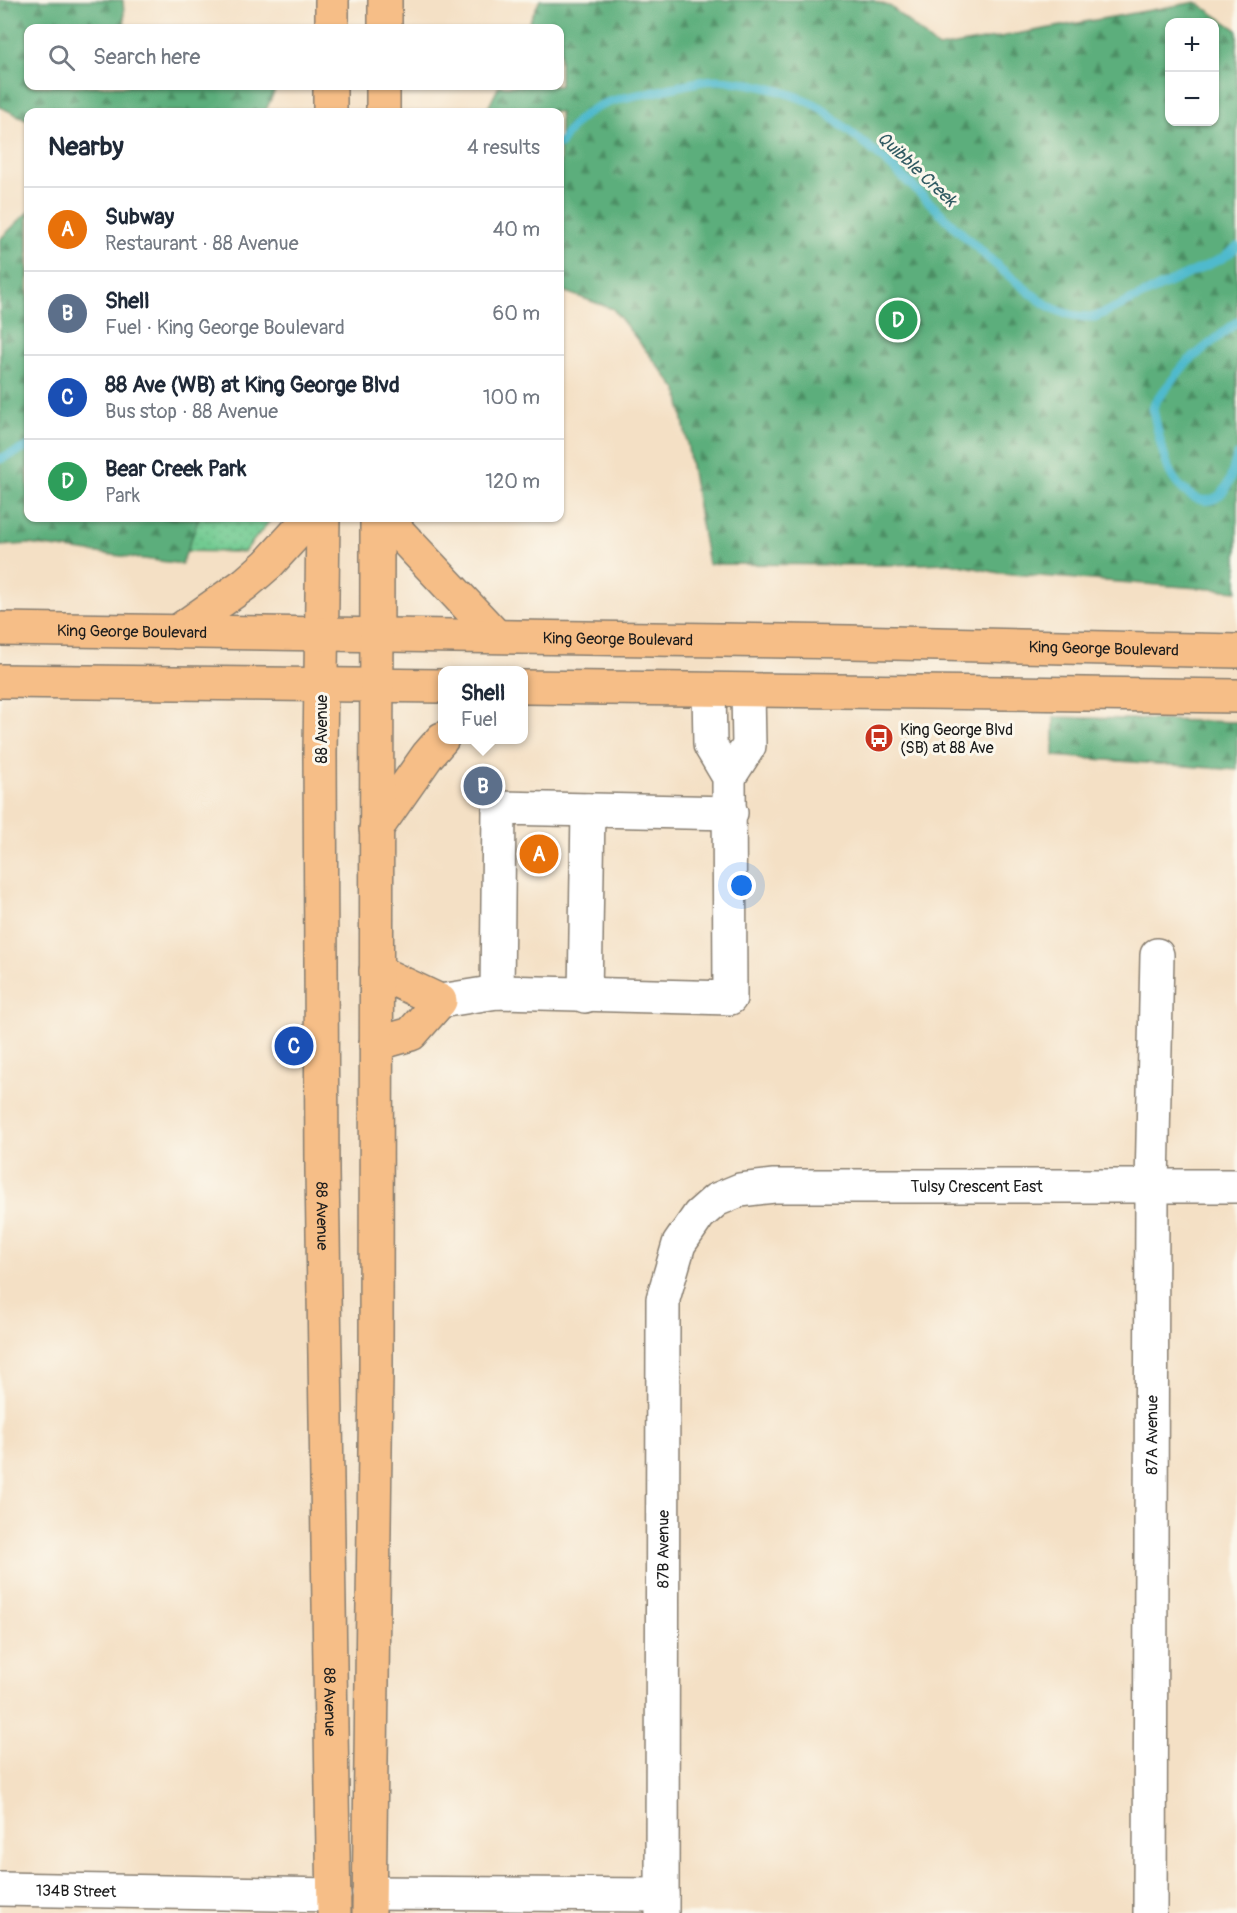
<!DOCTYPE html>
<meta charset="utf-8">
<style>
body{margin:0;font-family:Pangolin,sans-serif;background:#f2f2f3;color:#1f2937}
.controls{position:absolute;right:18px;top:18px;display:grid;overflow:hidden;border-radius:12px;box-shadow:0 2px 4px #0004}
.controls button{width:54px;height:54px;display:grid;place-items:center;padding:0;border:0;border-bottom:2px solid #e0e1e3;background:#fff;color:#1f2937;font:30px sans-serif}
.you{position:absolute;left:742px;top:886px;width:21px;height:21px;margin:-15px;border:4px solid #fff;border-radius:50%;background:#1a73e8;box-shadow:0 0 0 9px #1a73e833}
.badge{display:grid;place-items:center;width:39px;height:39px;border-radius:50%;background:#c8321e;color:#fff;font-size:20px;font-weight:700}
.pin{position:absolute;translate:-50% -50%;border:3px solid #fff;box-shadow:0 2px 6px #0006}
.popup{position:absolute;left:438px;top:666px;width:90px;height:78px;box-sizing:border-box;display:grid;place-content:center;border-radius:12px;background:#fff;filter:drop-shadow(0 2px 4px #0005);font-size:20px;white-space:nowrap;color:#747a83}
.popup b{font-size:22px;color:#1f2937}
.popup::after{content:'';position:absolute;left:50%;top:100%;margin-left:-12px;border:12px solid transparent;border-top-color:#fff}
.list{margin:0;padding:0;list-style:none}
h2{display:flex;justify-content:space-between;align-items:center;height:78px;margin:0;padding:0 24px;font-size:26px}
h2 small{font-size:20px;font-weight:400;color:#747a83}
.list li{display:grid;grid-template-columns:39px 1fr auto;gap:18px;align-items:center;box-sizing:border-box;height:84px;padding:0 24px;border-top:2px solid #e0e1e3}
.list b{display:block;font-size:22px;white-space:nowrap}
.list p{margin:0;font-size:20px;white-space:nowrap;color:#747a83}
.list em{font-size:20px;font-style:normal;color:#747a83}
.icon{flex:none;width:33px;height:33px;fill:none;stroke:currentColor;stroke-width:2;stroke-linecap:round;stroke-linejoin:round}
.map{position:relative;flex:none;width:1237px;height:1913px;overflow:hidden}
.search{position:absolute;background:#fff;box-shadow:0 2px 4px #0004;left:24px;top:24px;width:540px;height:66px;display:flex;align-items:center;gap:15px;box-sizing:border-box;padding:0 21px;border-radius:12px;color:#747a83;font-size:22px}
.panel{position:absolute;background:#fff;box-shadow:0 2px 4px #0004;left:24px;top:108px;width:540px;height:414px;border-radius:12px}
.map>svg:first-child{display:block}
.grass{fill:url(#grass-dots);stroke:#467356;stroke-width:1.5}
.forest{fill:url(#forest-firs);stroke:#3c654c;stroke-width:1.5;fill-rule:evenodd}
.lines{fill:none;stroke-linecap:round;stroke-linejoin:round}
.stream{stroke:#50bacd;stroke-width:9}
.minor-casing{stroke:#887e70;stroke-width:36}
.major-casing{stroke:#887e70;stroke-width:36}
.minor{stroke:#fff;stroke-width:33}
.major{stroke:#f6be87;stroke-width:33}
.labels{text-anchor:middle;stroke-width:6;stroke-linejoin:round;paint-order:stroke}
.street-label{font-size:16px;fill:#1c1c1c;stroke:#fbf7ec}
.poi-label{font-size:16px;fill:#1c1c1c;stroke:#fbf7ec;text-anchor:start}
.water-label{font-size:18px;font-style:italic;fill:#315b63;stroke:#fbf7ec}
</style>
<div class="map">
<svg width="1237" height="1913" viewBox="0 0 1237 1913">
<defs>
<pattern id="grass-dots" width="8" height="8" patternUnits="userSpaceOnUse" patternTransform="scale(1.5)"><rect width="8" height="8" fill="#71ca91"/><path d="M2 2h.1M6 6h.1" fill="none" stroke="#61ad7c" stroke-width="1.8" stroke-linecap="round"/></pattern>
<pattern id="forest-firs" width="22" height="20" patternUnits="userSpaceOnUse" patternTransform="scale(1.5)"><rect width="22" height="20" fill="#5cae7b"/><path d="M5 1l3.5 6h-7zM16 11l3.5 6h-7z" fill="#4b8d64"/></pattern>
</defs>
<rect width="100%" height="100%" fill="#fbf7ec"/>
<filter id="ink" filterUnits="userSpaceOnUse"><feTurbulence type="fractalNoise" baseFrequency=".0167" numOctaves="2"/><feDisplacementMap in="SourceGraphic" scale="12" xChannelSelector="R" yChannelSelector="G"/><feConvolveMatrix kernelMatrix="1 2 1 2 8 2 1 2 1" color-interpolation-filters="sRGB"/></filter>
<filter id="wash" filterUnits="userSpaceOnUse"><feTurbulence type="fractalNoise" baseFrequency=".008" numOctaves="4" result="noise"/><feDisplacementMap in="SourceGraphic" scale="24" xChannelSelector="R" yChannelSelector="G"/><feGaussianBlur stdDeviation="1.35" result="paint"/><feColorMatrix in="noise" values="0 0 0 0 0 0 0 0 0 0 0 0 0 0 0 0 0 1.4 0 .05"/><feComposite in="paint" operator="in"/></filter>
<g filter="url(#wash)">
<rect width="100%" height="100%" fill="#f4e0c5"/>
<path class="grass" d="M 85,518 L 272,518 L 244,552 L 85,550 Z"/>
<g class="forest">
<path d="M 0,0 L 123,0 L 125,28 L 28,28 L 28,86 L 277,86 L 265,112 L 28,112 L 28,120 L 0,107 Z"/>
<path d="M 540,0 L 872,0 L 891,7 L 938,48 L 1196,2 L 1237,30 L 1237,591 L 999,573 L 950,563 L 885,565 L 708,564 L 678,391 L 613,309 L 560,290 L 560,112 L 486,112 L 499,86 L 560,86 L 560,28 L 526,28 ZM 1214,22 L 1214,122 L 1170,122 L 1170,22 Z"/>
<path d="M 28,212 L 28,518 L 199,518 L 182,564 L 28,544 L 0,546 L 0,239 Z"/>
<path d="M 1054,717 L 1237,722 L 1237,770 L 1054,756 Z"/>
</g>
<g class="lines">
<g class="stream">
<path d="M 560,144 C 585,101 614,100 659,91 C 677,87 699,80 717,80 C 747,81 787,91 814,104 C 827,111 838,123 850,132 C 908,176 955,232 1012,278 C 1041,301 1056,318 1095,317 L 1223,258 L 1237,247"/>
<path d="M 1237,322 L 1186,363 L 1155,402 L 1153,409 C 1157,429 1162,453 1170,472 C 1177,488 1203,512 1221,494 C 1231,484 1233,469 1237,456"/>
<path d="M 0,459 L 28,447"/>
</g>
</g>
</g>
<g filter="url(#ink)">
<g class="lines">
<g class="minor-casing">
<g id="minor">
<path d="M 729,777 L 749,746 L 748,691"/>
<path d="M 497,992 L 499,808 L 731,813"/>
<path d="M 585,996 L 588,810"/>
<path d="M 440,1001 L 497,992 L 730,998 L 729,777 L 710,745 L 709,690"/>
<path id="s1" d="M 0,1889 L 334,1895"/>
<path d="M 369,1893 L 662,1895"/>
<path id="s2" d="M 662,1913 L 663,1299 L 679,1244 L 699,1215 L 716,1200 L 740,1190 L 774,1186 L 1237,1186"/>
<path id="s3" d="M 1150,1913 L 1152,1185 L 1157,955"/>
</g>
</g>
<g class="major-casing">
<g id="major">
<path d="M 332,28 L 332,0"/>
<path d="M 385,28 L 385,0"/>
<path d="M 330,112 L 330,86"/>
<path d="M 383,112 L 383,86"/>
<path id="s4" d="M 323,518 L 320,753 L 322,1171 L 334,1913"/>
<path d="M 385,518 L 496,636"/>
<path id="s5" d="M 0,629 L 850,642 L 1237,651"/>
<path d="M 177,632 L 245,584 L 268,564 L 310,518"/>
<path d="M 0,681 L 442,686"/>
<path d="M 524,687 L 1237,696"/>
<path d="M 376,829 L 428,755 L 442,739"/>
<path d="M 376,1044 L 411,1034 L 440,1001 L 376,971"/>
<path d="M 369,1913 L 376,1372 L 377,518"/>
</g>
</g>
<use href="#minor" class="minor"/>
<use href="#major" class="major"/>
</g>
</g>
<defs>
<g id="bus-disc" transform="scale(1.5)"><circle r="9.5" fill="#c8321e" stroke="#fbf7ec"/><path d="M-5-6H5V4H4V6H2V4H-2V6H-4V4H-5ZM-3.5-4V0h7V-4ZM-3.5 1.2v1.5H-2V1.2ZM2 1.2v1.5H3.5V1.2Z" fill="#fff"/></g>
</defs>
<g fill-rule="evenodd">
<use href="#bus-disc" x="879" y="738"/>
</g>
<g class="labels">
<g class="street-label">
<text dy="6" stroke="none"><textPath href="#s5" startOffset="132">King George Boulevard</textPath></text>
<text dy="6" stroke="none"><textPath href="#s5" startOffset="618">King George Boulevard</textPath></text>
<text dy="6" stroke="none"><textPath href="#s5" startOffset="1104">King George Boulevard</textPath></text>
<text transform="translate(321 729) rotate(-90)" y="6">88 Avenue</text>
<text dy="6" stroke="none"><textPath href="#s2" startOffset="992">Tulsy Crescent East</textPath></text>
<text dy="6" stroke="none"><textPath href="#s4" startOffset="698">88 Avenue</textPath></text>
<text dy="6" stroke="none"><textPath href="#s3" startOffset="478">87A Avenue</textPath></text>
<text dy="6" stroke="none"><textPath href="#s2" startOffset="364">87B Avenue</textPath></text>
<text dy="6" stroke="none"><textPath href="#s4" startOffset="1184">88 Avenue</textPath></text>
<text dy="6" stroke="none"><textPath href="#s1" startOffset="76">134B Street</textPath></text>
</g>
<g class="poi-label">
<text x="900" y="735">King George Blvd<tspan x="900" dy="18">(SB) at 88 Ave</tspan></text>
</g>
<g class="water-label">
<text transform="translate(917 169) rotate(43)" y="6">Quibble Creek</text>
</g>
</g>
</svg>
<div class="controls">
<button>+</button>
<button>−</button>
</div>
<div class="you"></div>
<div class="pin badge" style="left:539px;top:854px;background:#e8710a">A</div>
<div class="pin badge" style="left:483px;top:786px;background:#5c6f8a">B</div>
<div class="popup"><b>Shell</b>Fuel</div>
<div class="pin badge" style="left:294px;top:1046px;background:#1a4fb4">C</div>
<div class="pin badge" style="left:898px;top:320px;background:#2e9e5b">D</div>
<div class="search"><svg class="icon" aria-label="search" viewBox="0 0 24 24"><circle cx="10" cy="10" r="6"/><path d="M15 15l6 6"/></svg>Search here</div>
<section class="panel">
<h2>Nearby<small>4 results</small></h2>
<ul class="list">
<li><span class="badge" style="background:#e8710a">A</span><div><b>Subway</b><p>Restaurant · 88 Avenue</p></div><em>40 m</em></li>
<li><span class="badge" style="background:#5c6f8a">B</span><div><b>Shell</b><p>Fuel · King George Boulevard</p></div><em>60 m</em></li>
<li><span class="badge" style="background:#1a4fb4">C</span><div><b>88 Ave (WB) at King George Blvd</b><p>Bus stop · 88 Avenue</p></div><em>100 m</em></li>
<li><span class="badge" style="background:#2e9e5b">D</span><div><b>Bear Creek Park</b><p>Park</p></div><em>120 m</em></li>
</ul>
</section>
</div>
